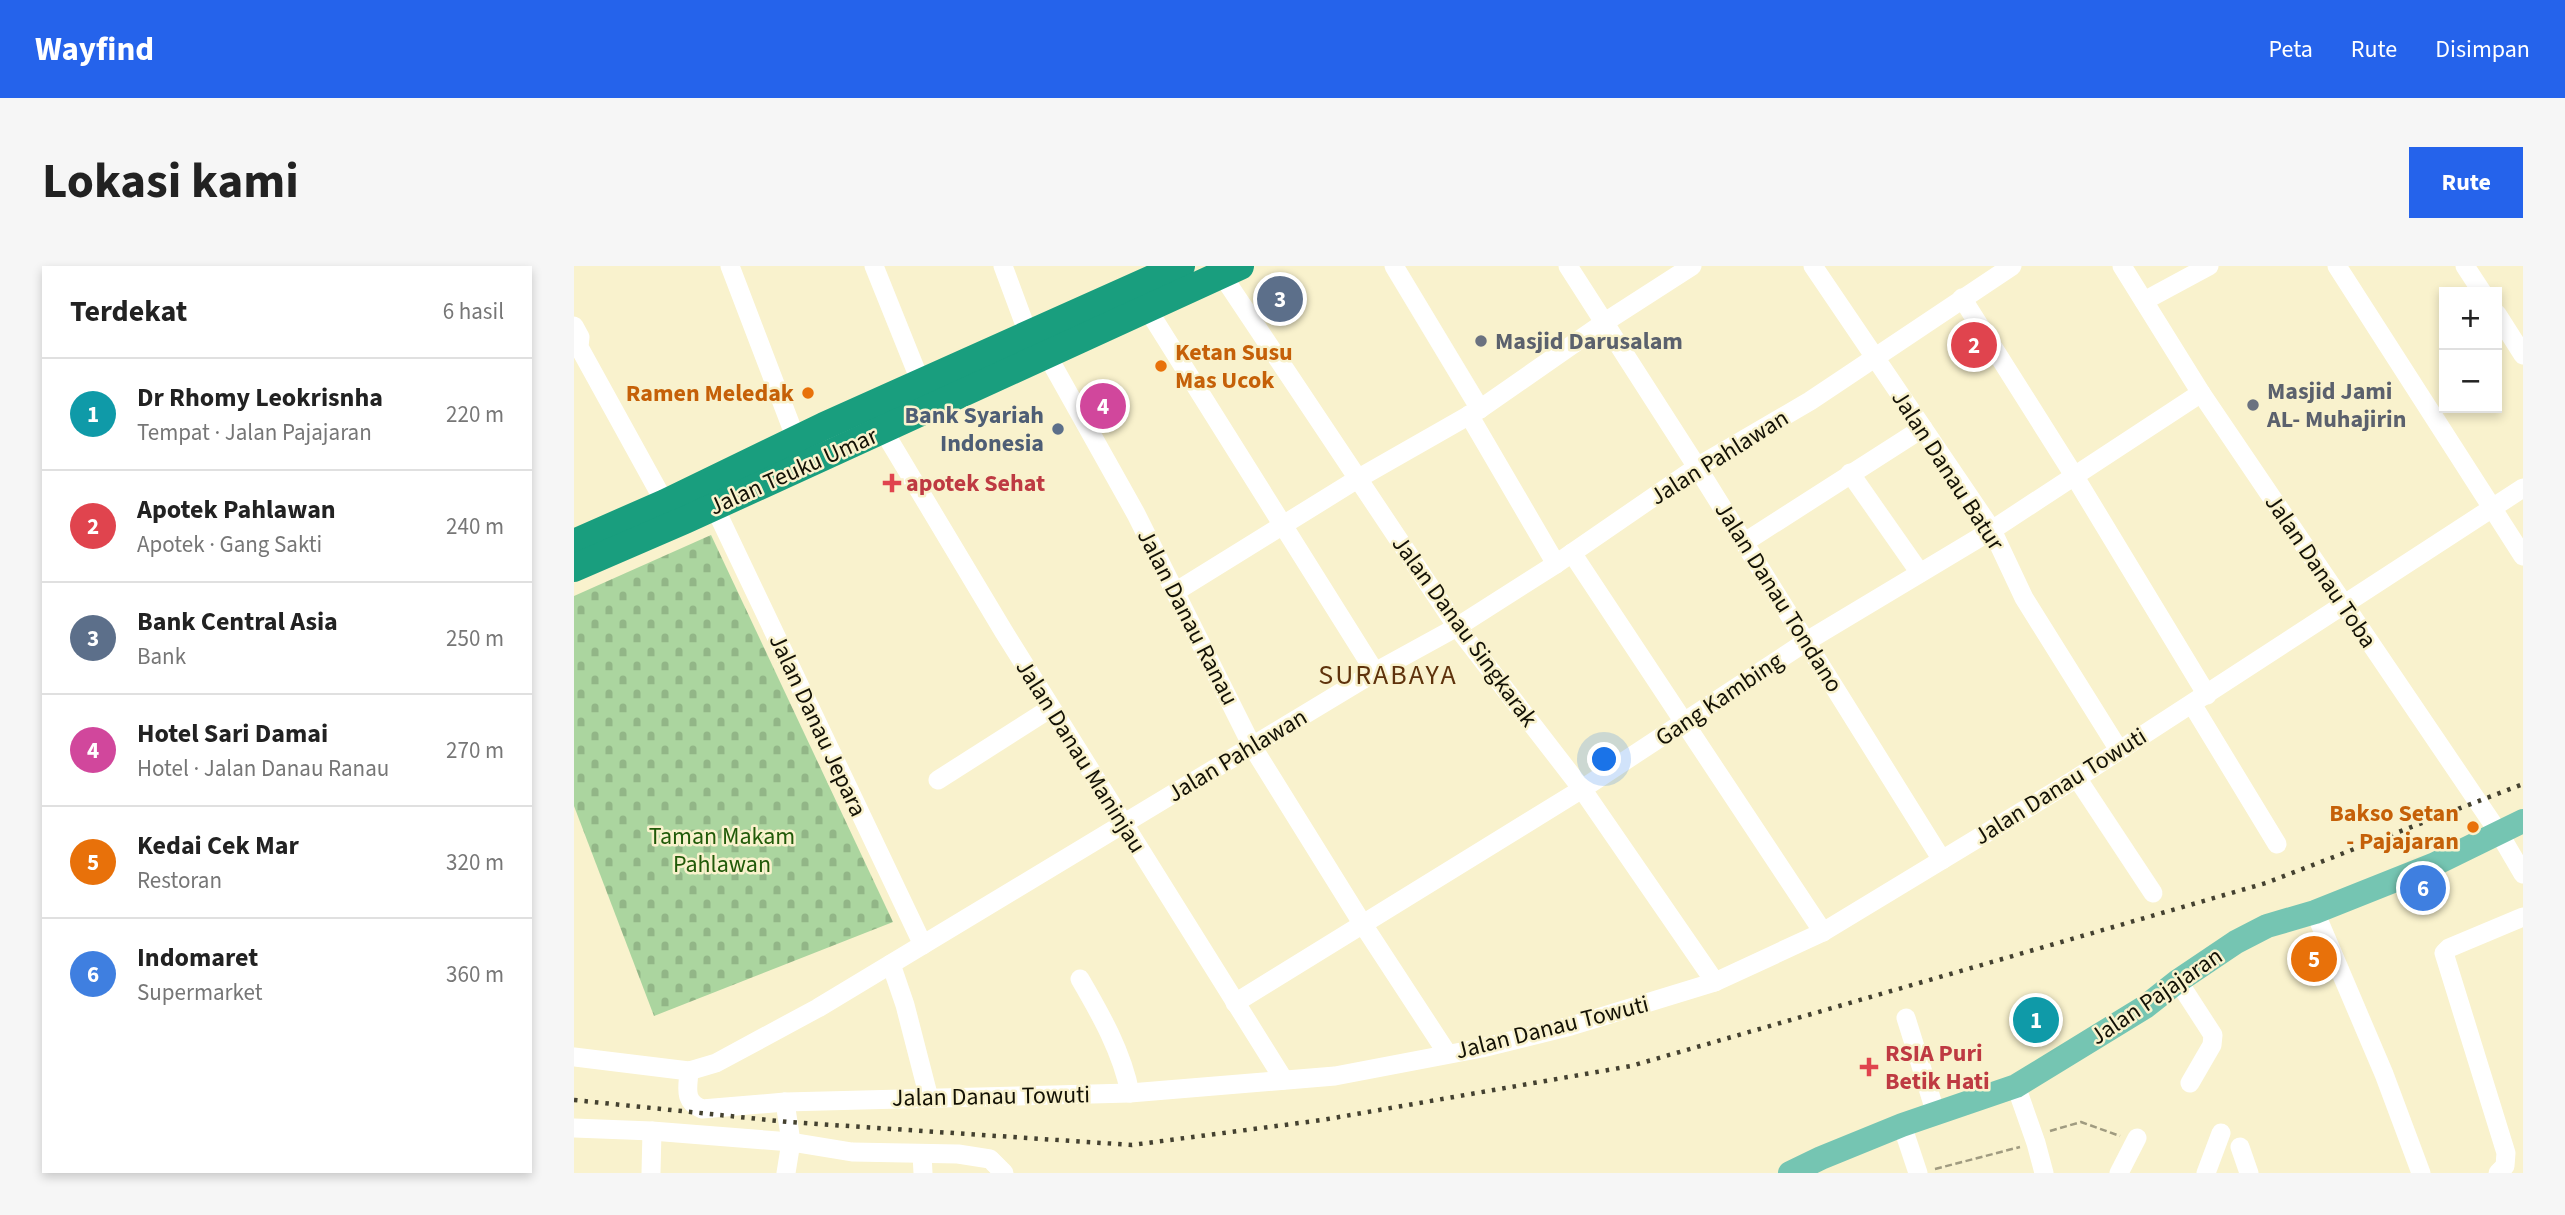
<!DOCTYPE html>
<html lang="id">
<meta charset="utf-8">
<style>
body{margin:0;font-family:"Source Sans 3",sans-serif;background:#f6f6f6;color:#222}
.controls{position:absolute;right:21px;top:21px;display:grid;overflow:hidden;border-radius:0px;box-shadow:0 4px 10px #0003}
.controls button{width:63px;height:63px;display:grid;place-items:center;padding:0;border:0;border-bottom:2px solid #e0e0e0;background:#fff;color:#222;font:35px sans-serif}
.you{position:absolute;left:1031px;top:494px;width:24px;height:24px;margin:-18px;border:5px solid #fff;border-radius:50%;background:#1a73e8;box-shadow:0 0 0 10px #1a73e833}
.badge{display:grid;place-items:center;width:46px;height:46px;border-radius:50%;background:#2563eb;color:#fff;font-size:23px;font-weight:700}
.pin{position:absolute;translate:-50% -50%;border:4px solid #fff;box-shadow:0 2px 7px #0006}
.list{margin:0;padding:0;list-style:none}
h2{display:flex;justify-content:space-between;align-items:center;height:91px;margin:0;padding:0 28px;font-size:30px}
h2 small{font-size:23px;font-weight:400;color:#767676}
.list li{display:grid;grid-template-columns:46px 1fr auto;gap:21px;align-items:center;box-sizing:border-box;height:112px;padding:0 28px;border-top:2px solid #e0e0e0}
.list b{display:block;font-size:26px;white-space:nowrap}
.list p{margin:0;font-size:23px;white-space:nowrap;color:#767676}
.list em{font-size:23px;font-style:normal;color:#767676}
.map{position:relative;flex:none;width:1949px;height:907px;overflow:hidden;border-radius:0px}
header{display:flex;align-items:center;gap:42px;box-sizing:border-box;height:98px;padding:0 35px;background:#2563eb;color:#fff}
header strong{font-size:33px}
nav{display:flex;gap:38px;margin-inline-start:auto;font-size:24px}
.intro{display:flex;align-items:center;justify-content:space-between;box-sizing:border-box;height:168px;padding:0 42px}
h1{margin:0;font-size:49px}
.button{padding:18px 32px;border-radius:0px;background:#2563eb;color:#fff;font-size:24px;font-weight:700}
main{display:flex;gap:42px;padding:0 42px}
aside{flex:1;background:#fff;border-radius:0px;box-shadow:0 4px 10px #0003}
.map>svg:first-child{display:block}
.cemetery{fill:url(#cemetery-stones)}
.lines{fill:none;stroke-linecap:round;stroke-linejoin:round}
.path{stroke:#a09b80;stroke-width:2.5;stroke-dasharray:7 3.5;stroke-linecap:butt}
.minor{stroke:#fff;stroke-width:19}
.major{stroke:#75c5b2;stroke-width:24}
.highway{stroke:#199e7e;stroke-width:28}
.rail{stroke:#444130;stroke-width:4.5;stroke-dasharray:3.5 7;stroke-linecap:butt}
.worship-dot{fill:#6b7280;stroke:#f9f2cd;stroke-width:2.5}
.food-dot{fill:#e8710a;stroke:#f9f2cd;stroke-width:2.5}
.service-dot{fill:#5c6f8a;stroke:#f9f2cd;stroke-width:2.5}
.health-dot{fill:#e0444e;stroke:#f9f2cd;stroke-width:2.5}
.labels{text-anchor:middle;stroke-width:5;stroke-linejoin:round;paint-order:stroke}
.worship-label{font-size:24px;font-weight:bold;fill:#5b616d;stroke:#f9f2cd;text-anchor:start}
.food-label{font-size:24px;font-weight:bold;fill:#c56008;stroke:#f9f2cd;text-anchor:end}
.service-label{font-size:24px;font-weight:bold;fill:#4e5e75;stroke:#f9f2cd;text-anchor:end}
.street-label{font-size:24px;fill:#131105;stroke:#f9f2cd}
.health-label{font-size:24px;font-weight:bold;fill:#be3a42;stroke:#f9f2cd;text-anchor:start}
.park-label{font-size:24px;fill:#215a09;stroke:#f9f2cd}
.quarter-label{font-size:28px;letter-spacing:2px;fill:#5e320c;stroke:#f9f2cd}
</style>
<header>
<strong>Wayfind</strong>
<nav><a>Peta</a><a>Rute</a><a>Disimpan</a></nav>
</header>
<div class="intro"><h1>Lokasi kami</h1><a class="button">Rute</a></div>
<main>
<aside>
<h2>Terdekat<small>6 hasil</small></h2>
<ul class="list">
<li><span class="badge" style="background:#0f9aa8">1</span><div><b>Dr Rhomy Leokrisnha</b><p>Tempat · Jalan Pajajaran</p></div><em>220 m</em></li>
<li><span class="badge" style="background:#e0444e">2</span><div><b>Apotek Pahlawan</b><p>Apotek · Gang Sakti</p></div><em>240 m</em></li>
<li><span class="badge" style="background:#5c6f8a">3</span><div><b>Bank Central Asia</b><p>Bank</p></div><em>250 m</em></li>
<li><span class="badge" style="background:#d1479c">4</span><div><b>Hotel Sari Damai</b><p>Hotel · Jalan Danau Ranau</p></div><em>270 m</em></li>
<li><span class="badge" style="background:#e8710a">5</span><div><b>Kedai Cek Mar</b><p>Restoran</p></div><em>320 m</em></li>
<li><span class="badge" style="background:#3f7fe0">6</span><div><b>Indomaret</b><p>Supermarket</p></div><em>360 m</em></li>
</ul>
</aside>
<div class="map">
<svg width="1949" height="907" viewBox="0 0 1949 907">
<defs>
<pattern id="cemetery-stones" width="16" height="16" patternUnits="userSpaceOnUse" patternTransform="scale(1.75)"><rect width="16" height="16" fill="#abd59f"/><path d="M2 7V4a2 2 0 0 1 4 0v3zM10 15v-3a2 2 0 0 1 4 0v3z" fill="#92b687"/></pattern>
</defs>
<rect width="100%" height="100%" fill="#f9f2cd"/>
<path class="cemetery" d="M 137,269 L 319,656 L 80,750 L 0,540 L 0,330 Z"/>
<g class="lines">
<g class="path">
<path d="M 1476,865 L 1507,856 L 1546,870"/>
<path d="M 1361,903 L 1446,881"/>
</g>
<g class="minor">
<path d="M 156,0 L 222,173"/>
<path d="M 300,0 L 347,117"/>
<path d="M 429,0 L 455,70"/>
<path d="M 820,0 L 906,143"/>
<path d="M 994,0 L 1123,201 L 1368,594"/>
<path d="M 1239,0 L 1418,264 L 1450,332 L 1545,484"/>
<path d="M 1548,0 L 1627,127 L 1925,567 L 1949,608"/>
<path d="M 1763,0 L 1949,290"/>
<path d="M 1891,0 L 1908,26"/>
<path d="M 648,9 L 883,361 L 1008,523 L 1141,716"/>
<path d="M 1388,32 L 1501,211 L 1633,429"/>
<path d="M 1570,35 L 1635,0"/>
<path d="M 574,44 L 801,406"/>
<path d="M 1923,48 L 1949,89"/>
<path d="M 0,60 L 6,71 L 5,81 L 91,237"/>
<path d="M 473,89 L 562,248 L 678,480 L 788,657 L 873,787"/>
<path d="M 895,149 L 982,298"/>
<path d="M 309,164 L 430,366 L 710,814"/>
<path d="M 1276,207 L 1346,307"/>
<path d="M 140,240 L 349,679"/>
<path d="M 1171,276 L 1349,162"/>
<path d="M 998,287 L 1249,666"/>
<path d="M 601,326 L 785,212 L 906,143 L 1031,56 L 1118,0"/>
<path d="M 1618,438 L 1703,578"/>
<path d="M 1503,512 L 1579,627"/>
<path d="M 364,514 L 477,442"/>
<path d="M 1741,646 L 1810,808 L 1847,907"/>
<path d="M 317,698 L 331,739 L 355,832"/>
<path d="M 506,713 C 527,749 548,786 556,827"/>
<path d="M 1604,715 L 1639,769 L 1638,779 L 1616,817"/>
<path d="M 661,737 L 1008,523 L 1233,375 L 1418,264 L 1627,127"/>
<path d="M 1332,752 L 1362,848"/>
<path d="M 0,791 L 115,805 L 142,797 L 244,742 L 801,406 L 883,361 L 982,298 L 1123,201 L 1236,135 L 1438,0"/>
<path d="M 115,805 C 114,822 109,835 128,843 L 211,836 L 556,827 L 761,810 L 908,782 L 997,760 L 1141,716 L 1249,666 L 1503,512 L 1949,222"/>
<path d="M 1442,820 L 1462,877 L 1470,907"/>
<path d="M 211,836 L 217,876 L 212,907"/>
<path d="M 1328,859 L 1344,907"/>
<path d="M 0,862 L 78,865 L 217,876 L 278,886 L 384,888 L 416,893 L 430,907"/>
<path d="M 1666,881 L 1675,907"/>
<path d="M 348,888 L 349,907"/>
<path d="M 77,907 L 78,865"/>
<path d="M 1545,907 L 1563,872"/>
<path d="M 1632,907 L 1647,867"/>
<path d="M 1924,907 L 1931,900 L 1932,887 L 1870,687 L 1875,682 L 1949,651"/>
</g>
<path class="major" d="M 1216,907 L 1247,892 L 1328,859 L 1442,820 L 1571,741 L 1604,715 L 1662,676 L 1693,660 L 1741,646 L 1859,599 L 1949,555"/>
<g class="highway">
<path d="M 0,277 L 91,237 L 250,160 L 607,0"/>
<path d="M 0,302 L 111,254 L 666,0"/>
</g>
<path class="rail" d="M 0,834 L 214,856 L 558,879 L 748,854 L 1057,800 L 1692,617 L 1949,518"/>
</g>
<g class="worship-dot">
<circle cx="907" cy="75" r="7"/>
<circle cx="1679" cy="139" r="7"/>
</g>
<g class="food-dot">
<circle cx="587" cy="100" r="7"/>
<circle cx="234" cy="127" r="7"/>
<circle cx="1899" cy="561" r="7"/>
</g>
<circle class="service-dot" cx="484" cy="163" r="7"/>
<g class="health-dot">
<path d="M314.5 206.5h7v7h7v7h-7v7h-7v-7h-7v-7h7z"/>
<path d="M1291.5 790.5h7v7h7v7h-7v7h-7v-7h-7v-7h7z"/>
</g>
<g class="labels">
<g class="worship-label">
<text x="921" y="83">Masjid Darusalam</text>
<text x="1693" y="133">Masjid Jami<tspan x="1693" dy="28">AL- Muhajirin</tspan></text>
</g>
<g class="food-label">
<text x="601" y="94" text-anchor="start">Ketan Susu<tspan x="601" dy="28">Mas Ucok</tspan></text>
<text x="220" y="135">Ramen Meledak</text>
<text x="1885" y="555">Bakso Setan<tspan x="1885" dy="28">- Pajajaran</tspan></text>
</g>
<g class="service-label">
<text x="470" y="157">Bank Syariah<tspan x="470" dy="28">Indonesia</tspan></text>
</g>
<g class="street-label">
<text transform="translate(1145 191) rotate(-32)" y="8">Jalan Pahlawan</text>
<text transform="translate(1374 204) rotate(57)" y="8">Jalan Danau Batur</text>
<text transform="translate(219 205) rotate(-24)" y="8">Jalan Teuku Umar</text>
<text transform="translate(1747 305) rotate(56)" y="8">Jalan Danau Toba</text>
<text transform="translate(1205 331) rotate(58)" y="8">Jalan Danau Tondano</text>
<text transform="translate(614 351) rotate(63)" y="8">Jalan Danau Ranau</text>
<text transform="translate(891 365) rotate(54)" y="8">Jalan Danau Singkarak</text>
<text transform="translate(1145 433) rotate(-34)" y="8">Gang Kambing</text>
<text transform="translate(244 459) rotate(65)" y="8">Jalan Danau Jepara</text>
<text transform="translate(663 489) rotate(-31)" y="8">Jalan Pahlawan</text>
<text transform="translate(507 490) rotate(58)" y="8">Jalan Danau Maninjau</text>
<text transform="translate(1486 520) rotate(-32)" y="8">Jalan Danau Towuti</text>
<text transform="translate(1582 730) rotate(-34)" y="8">Jalan Pajajaran</text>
<text transform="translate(978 761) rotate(-14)" y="8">Jalan Danau Towuti</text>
<text transform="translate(417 830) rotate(-1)" y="8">Jalan Danau Towuti</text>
</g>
<g class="health-label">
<text x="332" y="225">apotek Sehat</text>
<text x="1311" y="795">RSIA Puri<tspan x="1311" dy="28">Betik Hati</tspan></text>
</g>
<g class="park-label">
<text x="148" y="578">Taman Makam<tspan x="148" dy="28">Pahlawan</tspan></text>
</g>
<g class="quarter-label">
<text x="814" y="418">SURABAYA</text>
</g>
</g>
</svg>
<div class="controls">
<button>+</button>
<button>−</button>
</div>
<div class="you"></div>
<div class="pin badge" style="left:1462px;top:754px;background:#0f9aa8">1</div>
<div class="pin badge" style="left:1400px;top:79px;background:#e0444e">2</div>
<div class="pin badge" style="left:706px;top:33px;background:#5c6f8a">3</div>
<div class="pin badge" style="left:529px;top:140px;background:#d1479c">4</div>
<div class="pin badge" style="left:1740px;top:693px;background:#e8710a">5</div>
<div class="pin badge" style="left:1849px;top:622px;background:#3f7fe0">6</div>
</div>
</main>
